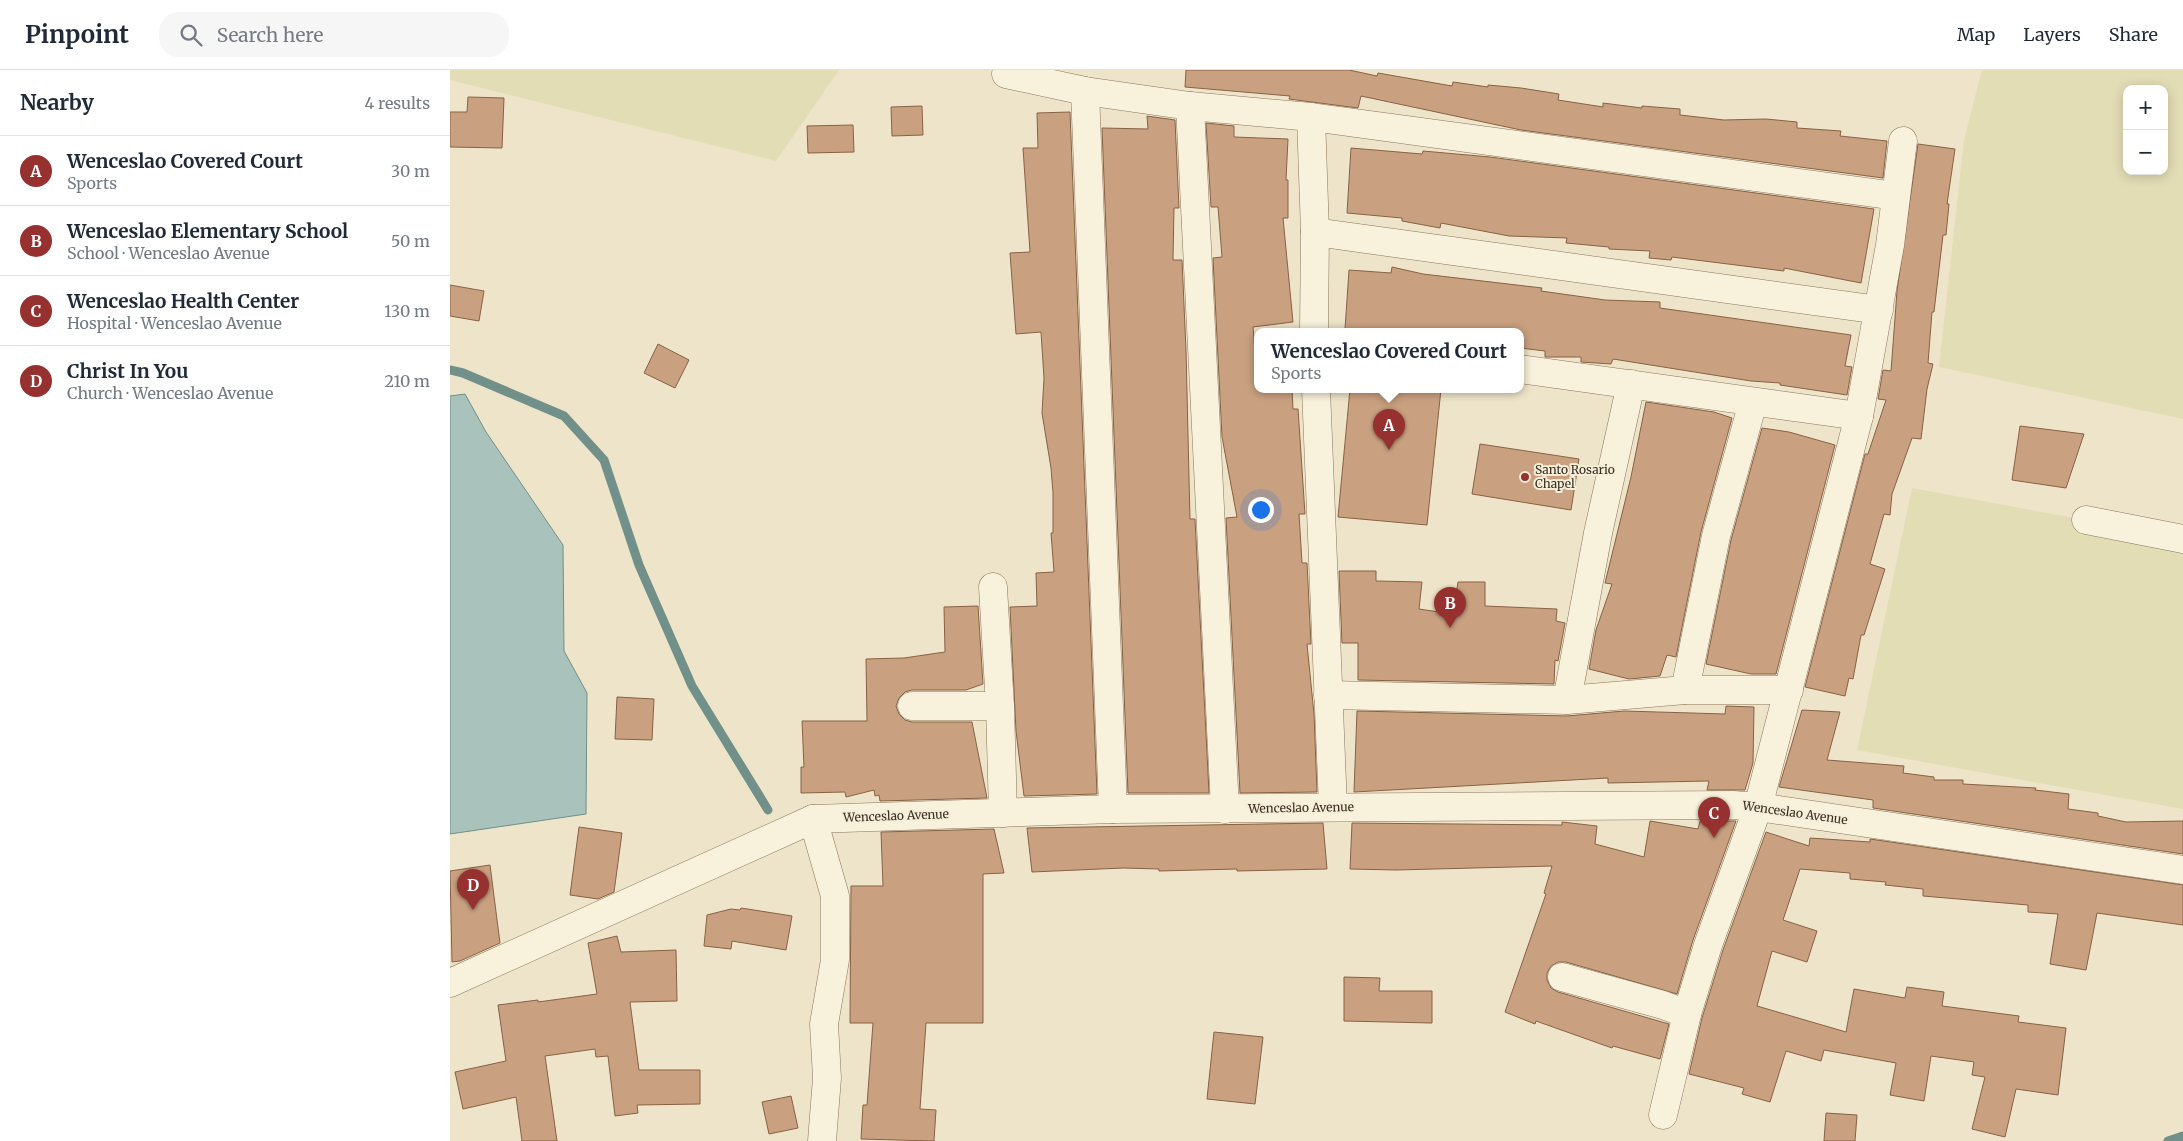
<!DOCTYPE html>
<meta charset="utf-8">
<style>
body{margin:0;font-family:Merriweather,serif;background:#f6f6f7;color:#1f2937}
.controls{position:absolute;right:15px;top:15px;display:grid;overflow:hidden;border-radius:10px;box-shadow:0 2px 12px #0003}
.controls button{width:45px;height:45px;display:grid;place-items:center;padding:0;border:0;border-bottom:1px solid #e0e1e3;background:#fff;color:#1f2937;font:25px sans-serif}
.you{position:absolute;left:810px;top:439px;width:18px;height:18px;margin:-12px;border:4px solid #fff;border-radius:50%;background:#1a73e8;box-shadow:0 0 0 8px #1a73e833}
.badge{display:grid;place-items:center;width:32px;height:32px;border-radius:50%;background:#97312f;color:#fff;font-size:16px;font-weight:700}
.pin{position:absolute;translate:-50% -41px;filter:drop-shadow(0 1px 2px #0008)}
.pin::after{content:'';position:absolute;top:26px;width:18px;height:15px;background:inherit;clip-path:polygon(0 0,100% 0,50% 100%)}
.popup{position:absolute;left:804px;top:258px;width:270px;height:65px;box-sizing:border-box;display:grid;place-content:center;border-radius:10px;background:#fff;filter:drop-shadow(0 1px 4px #0005);font-size:16px;white-space:nowrap;color:#747a83}
.popup b{font-size:19px;color:#1f2937}
.popup::after{content:'';position:absolute;left:50%;top:100%;margin-left:-10px;border:10px solid transparent;border-top-color:#fff}
.list{margin:0;padding:0;list-style:none}
h2{display:flex;justify-content:space-between;align-items:center;height:65px;margin:0;padding:0 20px;font-size:21px}
h2 small{font-size:16px;font-weight:400;color:#747a83}
.list li{display:grid;grid-template-columns:32px 1fr auto;gap:15px;align-items:center;box-sizing:border-box;height:70px;padding:0 20px;border-top:1px solid #e0e1e3}
.list b{display:block;font-size:19px;white-space:nowrap}
.list p{margin:0;font-size:16px;white-space:nowrap;color:#747a83}
.list em{font-size:16px;font-style:normal;color:#747a83}
.icon{flex:none;width:28px;height:28px;fill:none;stroke:currentColor;stroke-width:2;stroke-linecap:round;stroke-linejoin:round}
.map{position:relative;flex:none;width:1733px;height:1071px;overflow:hidden}
header{display:flex;align-items:center;gap:30px;box-sizing:border-box;height:70px;padding:0 25px;background:#fff;border-bottom:1px solid #e0e1e3}
header strong{font-size:24px}
nav{display:flex;gap:28px;margin-inline-start:auto;font-size:18px}
.search{width:350px;height:45px;background:#f6f6f7;display:flex;align-items:center;gap:12px;box-sizing:border-box;padding:0 18px;border-radius:20px;color:#747a83;font-size:19px}
main{display:flex}
aside{flex:1;background:#fff}
.map>svg:first-child{display:block}
.farmland{fill:#e3ddb6;fill-rule:evenodd}
.water{fill:#a9c2bb;stroke:#709089}
.lines{fill:none;stroke-linecap:round;stroke-linejoin:round}
.stream{stroke:#709089;stroke-width:9}
.building{fill:#caa180;stroke:#886144}
.minor-casing{stroke:#8a765e;stroke-width:29}
.minor{stroke:#f8f1dc;stroke-width:28}
.poi-dot{fill:#97312f;stroke:#f5eed8;stroke-width:2}
.labels{text-anchor:middle;stroke-width:4;stroke-linejoin:round;paint-order:stroke}
.poi-label{font-size:12px;fill:#3b2e21;stroke:#f5eed8;text-anchor:start}
.street-label{font-size:12px;fill:#3b2e21;stroke:#f5eed8}
</style>
<header>
<strong>Pinpoint</strong>
<div class="search"><svg class="icon" aria-label="search" viewBox="0 0 24 24"><circle cx="10" cy="10" r="6"/><path d="M15 15l6 6"/></svg>Search here</div>
<nav><a>Map</a><a>Layers</a><a>Share</a></nav>
</header>
<main>
<aside>
<h2>Nearby<small>4 results</small></h2>
<ul class="list">
<li><span class="badge">A</span><div><b>Wenceslao Covered Court</b><p>Sports</p></div><em>30 m</em></li>
<li><span class="badge">B</span><div><b>Wenceslao Elementary School</b><p>School · Wenceslao Avenue</p></div><em>50 m</em></li>
<li><span class="badge">C</span><div><b>Wenceslao Health Center</b><p>Hospital · Wenceslao Avenue</p></div><em>130 m</em></li>
<li><span class="badge">D</span><div><b>Christ In You</b><p>Church · Wenceslao Avenue</p></div><em>210 m</em></li>
</ul>
</aside>
<div class="map">
<svg width="1733" height="1071" viewBox="0 0 1733 1071">
<rect width="100%" height="100%" fill="#eee4c9"/>
<g class="farmland">
<path d="M 0,0 L 389,0 L 326,91 L 0,10 Z"/>
<path d="M 1532,0 L 1733,0 L 1733,349 L 1489,297 L 1514,70 ZM 1677,19 L 1714,19 L 1714,101 L 1677,101 Z"/>
<path d="M 1462,418 L 1733,468 L 1733,739 L 1407,680 Z"/>
</g>
<path class="water" d="M 15,324 L 36,362 L 113,475 L 114,581 L 137,623 L 136,744 L 0,764 L 0,326 Z"/>
<g class="lines">
<g class="stream">
<path d="M 0,300 L 13,303 L 114,346 L 154,390 L 189,495 L 242,616 L 318,740"/>
<path d="M 1718,1071 L 1733,1066"/>
</g>
</g>
<g class="building">
<path d="M 736,0 L 899,0 L 927,6 L 928,3 L 1002,16 L 1003,12 L 1038,17 L 1038,15 L 1071,18 L 1109,24 L 1108,30 L 1153,37 L 1153,33 L 1192,38 L 1192,36 L 1230,39 L 1230,45 L 1274,50 L 1316,49 L 1347,52 L 1347,58 L 1391,61 L 1390,66 L 1437,71 L 1433,108 L 1071,60 L 911,26 L 908,38 L 839,29 L 840,26 L 735,17 Z"/>
<path d="M 18,27 L 54,28 L 52,78 L 0,77 L 0,42 L 17,42 Z"/>
<path d="M 472,36 L 473,65 L 442,66 L 441,37 Z"/>
<path d="M 620,42 L 647,724 L 574,726 L 566,661 L 560,537 L 587,536 L 586,503 L 604,502 L 601,463 L 603,463 L 603,423 L 601,398 L 592,343 L 594,308 L 591,262 L 566,264 L 560,183 L 580,182 L 573,78 L 588,78 L 587,43 Z"/>
<path d="M 697,46 L 725,50 L 729,138 L 724,138 L 723,190 L 732,190 L 736,280 L 740,449 L 745,449 L 759,723 L 678,723 L 652,58 L 698,59 Z"/>
<path d="M 756,53 L 784,56 L 784,67 L 838,69 L 836,110 L 838,110 L 838,148 L 833,148 L 843,252 L 803,257 L 808,319 L 842,319 L 843,339 L 848,339 L 855,444 L 849,444 L 852,493 L 857,493 L 861,574 L 857,574 L 864,644 L 867,722 L 790,723 L 776,448 L 787,447 L 772,367 L 763,188 L 772,187 L 768,137 L 761,137 Z"/>
<path d="M 403,55 L 404,82 L 358,83 L 357,56 Z"/>
<path d="M 1468,74 L 1505,79 L 1497,134 L 1499,134 L 1496,165 L 1493,165 L 1484,242 L 1482,242 L 1478,293 L 1483,294 L 1477,319 L 1471,369 L 1462,368 L 1442,424 L 1440,445 L 1434,444 L 1420,494 L 1435,499 L 1414,565 L 1411,565 L 1403,609 L 1399,608 L 1395,626 L 1355,617 L 1415,384 L 1418,384 L 1436,330 L 1428,329 L 1433,300 L 1441,301 L 1447,221 Z"/>
<path d="M 901,78 L 972,84 L 973,81 L 1040,87 L 1424,139 L 1411,213 L 1334,198 L 1334,201 L 1222,187 L 1221,190 L 1199,188 L 1200,181 L 1159,179 L 1159,177 L 1116,173 L 1117,168 L 1059,166 L 991,153 L 990,158 L 952,151 L 952,148 L 897,143 Z"/>
<path d="M 942,197 L 973,204 L 1092,218 L 1091,221 L 1155,230 L 1210,232 L 1210,238 L 1401,265 L 1395,296 L 1402,297 L 1397,325 L 1330,315 L 1330,313 L 1301,311 L 1163,289 L 1161,294 L 1131,292 L 1131,287 L 1095,287 L 1095,281 L 1070,278 L 1070,261 L 925,261 L 895,259 L 899,200 L 941,203 Z"/>
<path d="M 0,215 L 34,221 L 29,251 L 0,246 Z"/>
<path d="M 208,274 L 239,290 L 225,318 L 194,303 Z"/>
<path d="M 900,319 L 991,319 L 977,455 L 888,447 Z"/>
<path d="M 1196,332 L 1264,342 L 1282,348 L 1251,462 L 1226,587 L 1217,585 L 1210,606 L 1179,609 L 1139,599 L 1146,560 L 1162,514 L 1155,513 L 1181,407 Z"/>
<path d="M 1570,356 L 1634,364 L 1616,418 L 1562,410 Z"/>
<path d="M 1312,358 L 1339,362 L 1385,375 L 1326,604 L 1301,604 L 1256,594 L 1281,470 Z"/>
<path d="M 1030,374 L 1129,389 L 1121,440 L 1022,424 Z"/>
<path d="M 889,501 L 926,501 L 926,511 L 972,512 L 969,539 L 1003,544 L 1008,512 L 1035,512 L 1035,536 L 1107,539 L 1106,551 L 1115,553 L 1108,591 L 1105,590 L 1104,614 L 908,610 L 908,573 L 892,573 Z"/>
<path d="M 528,536 L 533,614 L 516,620 L 462,620 L 455,622 L 449,628 L 446,636 L 449,644 L 455,650 L 462,652 L 522,652 L 537,728 L 430,731 L 429,725 L 425,726 L 424,720 L 396,727 L 395,722 L 351,723 L 351,697 L 354,697 L 352,651 L 417,651 L 416,589 L 454,588 L 495,582 L 494,537 Z"/>
<path d="M 167,627 L 204,629 L 202,670 L 165,669 Z"/>
<path d="M 1276,636 L 1304,637 L 1303,693 L 1295,720 L 1257,720 L 1259,711 L 1158,713 L 1158,708 L 904,722 L 907,641 L 1117,646 L 1174,641 L 1275,644 Z"/>
<path d="M 1352,640 L 1390,642 L 1377,690 L 1454,696 L 1453,703 L 1484,707 L 1484,710 L 1513,710 L 1513,714 L 1586,718 L 1585,720 L 1619,724 L 1618,739 L 1648,743 L 1648,746 L 1676,752 L 1733,751 L 1733,784 L 1423,738 L 1423,730 L 1329,717 Z"/>
<path d="M 1200,751 L 1248,759 L 1250,751 L 1286,751 L 1243,870 L 1227,924 L 1116,892 L 1108,892 L 1101,896 L 1097,903 L 1097,910 L 1101,918 L 1108,922 L 1219,954 L 1210,989 L 1163,976 L 1162,978 L 1086,951 L 1085,954 L 1055,942 L 1096,824 L 1094,823 L 1102,796 L 946,800 L 900,799 L 902,753 L 1112,755 L 1112,752 L 1147,756 L 1145,774 L 1194,787 Z"/>
<path d="M 873,753 L 877,799 L 787,801 L 787,799 L 709,801 L 709,799 L 673,798 L 582,802 L 577,758 Z"/>
<path d="M 129,757 L 172,763 L 164,822 L 148,829 L 120,825 Z"/>
<path d="M 544,759 L 554,803 L 533,804 L 533,953 L 476,953 L 470,1039 L 486,1040 L 484,1071 L 411,1069 L 413,1035 L 417,1035 L 423,953 L 400,953 L 401,816 L 433,816 L 431,762 Z"/>
<path d="M 1316,762 L 1359,776 L 1360,768 L 1420,772 L 1420,769 L 1733,815 L 1733,855 L 1647,843 L 1636,900 L 1600,894 L 1608,844 L 1578,842 L 1578,835 L 1473,826 L 1473,819 L 1435,815 L 1436,812 L 1400,809 L 1400,803 L 1350,799 L 1333,850 L 1367,861 L 1357,892 L 1322,881 L 1307,936 L 1396,962 L 1404,919 L 1455,928 L 1457,917 L 1494,922 L 1492,936 L 1569,946 L 1568,952 L 1616,958 L 1608,1025 L 1566,1019 L 1555,1067 L 1522,1059 L 1535,1007 L 1522,1005 L 1524,992 L 1481,986 L 1474,1031 L 1440,1025 L 1446,993 L 1374,980 L 1371,991 L 1336,981 L 1320,1032 L 1292,1024 L 1294,1018 L 1239,1004 L 1252,948 L 1273,880 Z"/>
<path d="M 40,795 L 50,873 L 10,891 L 2,892 L 0,801 Z"/>
<path d="M 291,838 L 342,846 L 336,880 L 282,871 L 281,879 L 254,876 L 257,845 L 281,839 L 290,840 Z"/>
<path d="M 167,866 L 171,882 L 226,880 L 227,931 L 180,932 L 189,1000 L 250,1000 L 250,1034 L 187,1035 L 188,1043 L 165,1046 L 158,986 L 146,987 L 145,979 L 95,986 L 107,1071 L 72,1071 L 66,1027 L 13,1039 L 5,1002 L 56,991 L 48,935 L 88,930 L 88,932 L 147,924 L 138,873 Z"/>
<path d="M 894,907 L 930,908 L 929,921 L 982,921 L 982,953 L 894,951 Z"/>
<path d="M 764,962 L 813,967 L 805,1034 L 757,1029 Z"/>
<path d="M 341,1026 L 348,1058 L 319,1064 L 312,1032 Z"/>
<path d="M 1376,1043 L 1407,1045 L 1405,1071 L 1374,1071 Z"/>
</g>
<g class="lines">
<g class="minor-casing">
<g id="minor">
<path d="M 556,4 L 635,21 L 740,36 L 861,47 L 1446,126"/>
<path d="M 635,21 L 663,739"/>
<path d="M 740,36 L 775,739"/>
<path d="M 861,47 L 865,162 L 864,261"/>
<path d="M 865,162 L 1429,240"/>
<path d="M 1070,299 L 1409,346"/>
<path d="M 866,319 L 883,737"/>
<path d="M 1636,450 L 1733,469"/>
<path d="M 543,517 L 550,636"/>
<path d="M 1235,620 L 1266,466 L 1303,332"/>
<path d="M 878,625 L 1117,630 L 1235,620 L 1339,620"/>
<path d="M 1117,630 L 1148,463 L 1181,314"/>
<path d="M 462,636 L 550,636 L 553,743"/>
<path d="M 363,749 L 385,826 L 385,890 L 374,954 L 377,1008 L 372,1071"/>
<path d="M 1112,907 L 1213,935 L 1237,944"/>
<path d="M 0,913 L 363,749 L 663,739 L 1283,735 L 1308,737 L 1733,800"/>
<path d="M 1213,1045 L 1237,944 L 1258,875 L 1308,737 L 1409,346 L 1440,175 L 1453,71"/>
</g>
</g>
<use href="#minor" class="minor"/>
</g>
<circle class="poi-dot" cx="1075" cy="407" r="5"/>
<g class="labels">
<g class="poi-label">
<text x="1085" y="404">Santo Rosario<tspan x="1085" dy="14">Chapel</tspan></text>
</g>
<g class="street-label">
<text transform="translate(851 738) rotate(-1)" y="4">Wenceslao Avenue</text>
<text transform="translate(1345 743) rotate(8)" y="4">Wenceslao Avenue</text>
<text transform="translate(446 746) rotate(-2)" y="4">Wenceslao Avenue</text>
</g>
</g>
</svg>
<div class="controls">
<button>+</button>
<button>−</button>
</div>
<div class="you"></div>
<div class="pin badge" style="left:939px;top:380px">A</div>
<div class="popup"><b>Wenceslao Covered Court</b>Sports</div>
<div class="pin badge" style="left:1000px;top:558px">B</div>
<div class="pin badge" style="left:1264px;top:768px">C</div>
<div class="pin badge" style="left:23px;top:840px">D</div>
</div>
</main>
